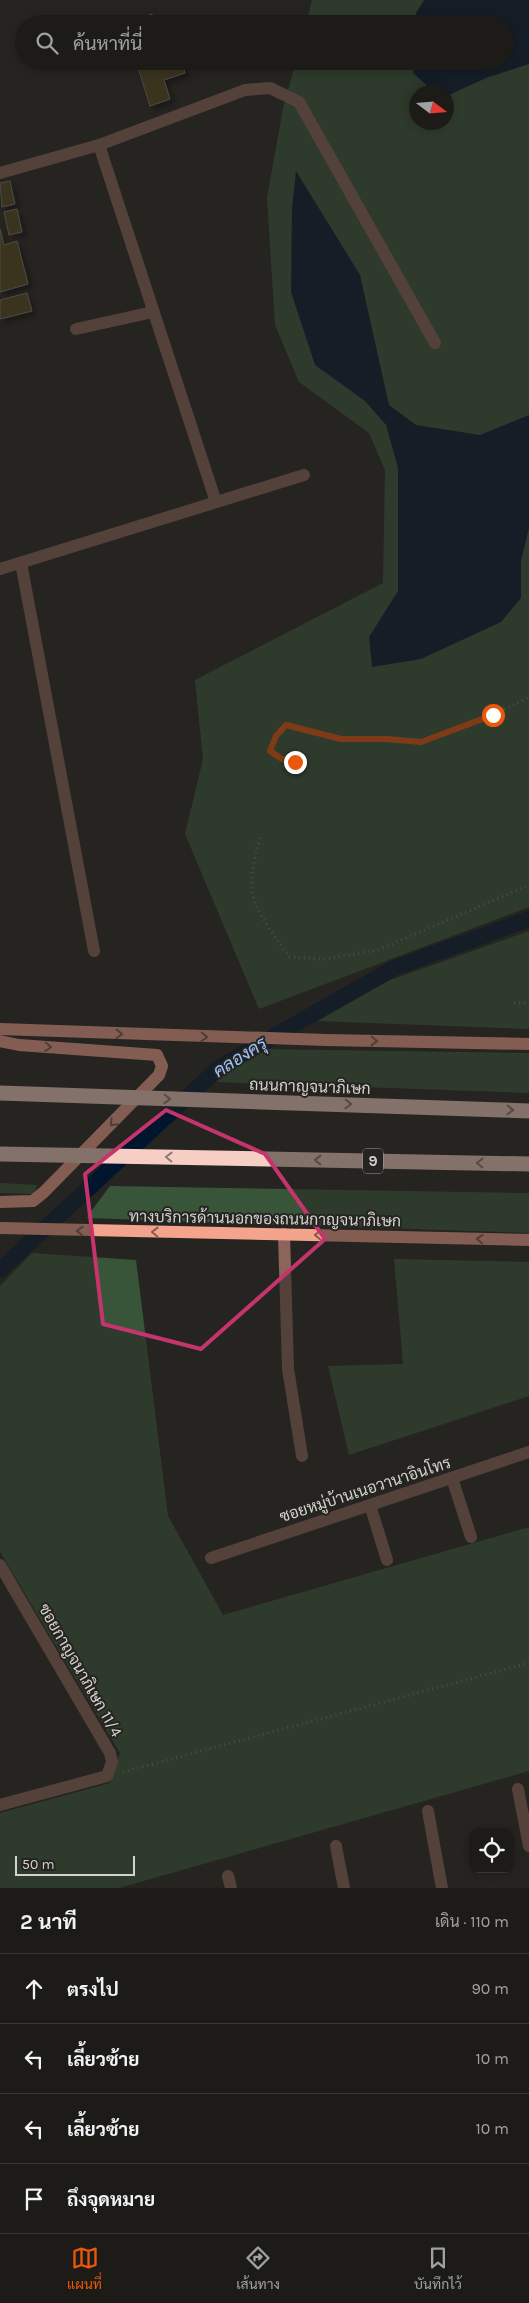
<!DOCTYPE html>
<html lang="th">
<meta charset="utf-8">
<style>
body{margin:0;font-family:Karla,Sarabun,sans-serif;background:#252421;color:#f1f3f6}
.controls{position:absolute;right:15px;bottom:15px;display:grid;overflow:hidden;border-radius:10px;box-shadow:0 2px 12px #0003}
.controls button{width:45px;height:45px;display:grid;place-items:center;padding:0;border:0;border-bottom:1px solid #3a3937;background:#1c1b18;color:#f1f3f6;font:25px sans-serif}
.compass{position:absolute;left:409px;top:85px;width:45px;height:45px;border-radius:50%;background:#1c1b18;box-shadow:0 2px 12px #0003;rotate:106deg}
.scale{position:absolute;left:15px;bottom:12px;width:120px;box-sizing:border-box;padding-left:5px;border:2px solid #d3d2cf;border-top:0;font-size:14px;line-height:18px;white-space:nowrap;color:#d3d2cf;-webkit-text-stroke:4px #262420;paint-order:stroke}
.stop{position:absolute;width:15px;height:15px;margin:-11px;border:4px solid #ea580c;border-radius:50%;background:#fff}
.stop.end{background:#ea580c;border-color:#fff;box-shadow:0 1px 5px #0008}
.list{margin:0;padding:0;list-style:none}
h2{display:flex;justify-content:space-between;align-items:center;height:65px;margin:0;padding:0 20px;font-size:21px}
h2 small{font-size:16px;font-weight:400;color:#a0a1a2}
.list li{display:grid;grid-template-columns:32px 1fr auto;gap:15px;align-items:center;box-sizing:border-box;height:70px;padding:0 20px;border-top:1px solid #3a3937}
.list b{display:block;font-size:19px;white-space:nowrap}
.list em{font-size:16px;font-style:normal;color:#a0a1a2}
.icon{flex:none;width:28px;height:28px;fill:none;stroke:currentColor;stroke-width:2;stroke-linecap:round;stroke-linejoin:round}
.map{position:relative;flex:none;width:529px;height:1888px;overflow:hidden}
.search{position:absolute;background:#1c1b18;box-shadow:0 2px 12px #0003;left:15px;right:15px;top:15px;height:55px;display:flex;align-items:center;gap:12px;box-sizing:border-box;padding:0 18px;border-radius:28px;color:#a0a1a2;font-size:19px}
.sheet{height:345px;background:#1c1b18}
nav{display:flex;justify-content:space-around;align-items:center;box-sizing:border-box;height:70px;border-top:1px solid #3a3937;background:#1c1b18;font-size:14px;color:#a0a1a2}
nav a{display:grid;justify-items:center;gap:2px}
nav .on{color:#ea580c}
.map>svg:first-child{display:block}
.green{fill:#385539;fill-rule:evenodd}
.water{fill:#01152f}
.lines{fill:none;stroke-linecap:round;stroke-linejoin:round}
.canal{stroke:#01152f;stroke-width:16}
.building{fill:#53441c;stroke:#7a7873;filter:url(#shadow)}
.path{stroke:#7c7b77;stroke-width:3;stroke-dasharray:1 4;stroke-linecap:butt}
.minor{stroke:#8c645a;stroke-width:12}
.major{stroke:#f4a38d;stroke-width:12}
.highway{stroke:#f7cec3;stroke-width:15}
.oneway{stroke:#835d51}
.oneway2{stroke:#8e7972}
.route{stroke:#ea580c;stroke-width:6}
.marked{fill:none;stroke:#c5346c;stroke-width:4;stroke-linejoin:round}
.labels{text-anchor:middle;stroke-width:4;stroke-linejoin:round;paint-order:stroke}
.shield{fill:#262420;stroke:#9f9e9a;stroke-width:1}
.shield-label{font-size:15px;font-weight:bold;fill:#d3d2cf}
.street-label{font-size:16px;fill:#d3d2cf;stroke:#262420}
.water-label{font-size:18px;font-style:italic;fill:#98c2f8;stroke:#262420}
</style>
<div class="map">
<svg width="529" height="1888" viewBox="0 0 529 1888">
<defs>
<filter id="shadow"><feDropShadow dx="4.5" dy="4.5" stdDeviation="2.5" flood-color="#0009"/></filter>
</defs>
<rect width="100%" height="100%" fill="#262420"/>
<g class="green">
<path d="M 312,0 L 529,0 L 529,907 L 259,1009 L 185,834 L 203,759 L 195,680 L 383,583 L 385,470 L 369,433 L 299,382 L 275,325 L 267,198 L 283,108 L 296,61 L 505,61 L 505,24 L 306,24 ZM 416,92 L 446,92 L 446,122 L 416,122 Z"/>
<path d="M 529,931 L 529,1029 L 317,1021 L 390,980 Z"/>
<path d="M 259,1049 L 529,1053 L 529,1093 L 216,1082 Z"/>
<path d="M 0,1183 L 37,1185 L 34,1194 L 0,1193 Z"/>
<path d="M 110,1186 L 529,1193 L 529,1233 L 86,1218 Z"/>
<path d="M 32,1253 L 136,1260 L 168,1516 L 223,1615 L 529,1527 L 529,1771 L 119,1888 L 0,1888 L 0,1813 L 110,1783 L 120,1753 L 0,1552 L 0,1286 Z"/>
<path d="M 394,1259 L 529,1262 L 529,1396 L 349,1455 L 328,1366 L 403,1364 Z"/>
</g>
<g class="water">
<path d="M 424,0 L 529,0 L 529,64 L 486,78 L 447,96 L 446,92 L 434,92 L 413,73 L 414,61 L 505,61 L 505,24 L 415,24 L 416,13 Z"/>
<path d="M 296,171 L 360,275 L 389,405 L 416,425 L 480,435 L 529,415 L 529,528 L 521,561 L 521,598 L 501,622 L 421,659 L 372,667 L 369,637 L 398,591 L 398,468 L 386,425 L 365,401 L 315,365 L 291,292 L 292,208 Z"/>
</g>
<g class="lines">
<path class="canal" d="M 0,1270 L 220,1067 L 394,968 L 529,919"/>
</g>
<g class="building">
<path d="M 152,14 L 153,18 L 163,15 L 166,24 L 124,24 Z"/>
<path d="M 136,61 L 181,61 L 185,73 L 164,80 L 170,99 L 150,106 Z"/>
<path d="M 10,181 L 15,204 L 2,207 L 0,183 Z"/>
<path d="M 17,209 L 22,232 L 9,235 L 4,212 Z"/>
<path d="M 0,229 L 4,245 L 17,241 L 28,284 L 0,292 Z"/>
<path d="M 27,293 L 32,311 L 0,319 L 0,300 Z"/>
</g>
<g class="lines">
<g class="path">
<path d="M 295,762 L 282,759 L 270,751 L 276,736 L 286,725 L 341,739 L 386,739 L 421,742 L 493,715 L 529,697"/>
<path d="M 260,838 C 255,857 249,877 253,896 C 257,914 279,942 289,957 L 325,959 L 378,950 L 529,885"/>
<path d="M 514,1003 L 529,1003"/>
<path d="M 123,1772 L 529,1663"/>
</g>
<g class="minor">
<path d="M 99,145 L 216,502"/>
<path d="M 0,173 L 99,145 L 245,90 L 270,88 L 299,102 L 435,343"/>
<path d="M 76,329 L 153,312"/>
<path d="M 21,563 L 94,951"/>
<path d="M 0,569 L 304,475"/>
<path d="M 284,1234 L 288,1369 L 302,1456"/>
<path d="M 452,1478 L 471,1537"/>
<path d="M 370,1505 L 387,1560"/>
<path d="M 211,1558 L 529,1452"/>
<path d="M 0,1565 L 110,1753 L 112,1762 L 107,1776 L 0,1805"/>
<path d="M 518,1789 L 529,1846"/>
<path d="M 428,1811 L 442,1888"/>
<path d="M 336,1846 L 344,1888"/>
<path d="M 228,1876 L 231,1888"/>
</g>
<g class="major">
<path d="M 0,1029 L 326,1040 L 529,1044"/>
<path d="M 0,1041 L 19,1045 L 157,1055 L 162,1066 L 159,1075 L 44,1192 L 33,1201 L 0,1202"/>
<path d="M 0,1228 L 529,1240"/>
</g>
<g class="highway">
<path d="M 0,1093 L 529,1111"/>
<path d="M 0,1154 L 529,1164"/>
</g>
</g>
<defs><path id="oneway-chevron" d="M-2-3.5L2.5 0L-2 3.5" fill="none" stroke-width="1.6" stroke-linecap="round" stroke-linejoin="round" transform="scale(1.25)"/></defs>
<g class="oneway">
<use href="#oneway-chevron" transform="translate(119 1034) rotate(2)"/>
<use href="#oneway-chevron" transform="translate(204 1037) rotate(2)"/>
<use href="#oneway-chevron" transform="translate(374 1041) rotate(1)"/>
<use href="#oneway-chevron" transform="translate(48 1047) rotate(4)"/>
<use href="#oneway-chevron" transform="translate(113 1123) rotate(134)"/>
<use href="#oneway-chevron" transform="translate(80 1231) rotate(-178)"/>
<use href="#oneway-chevron" transform="translate(155 1232) rotate(-179)"/>
<use href="#oneway-chevron" transform="translate(318 1235) rotate(-178)"/>
<use href="#oneway-chevron" transform="translate(480 1239) rotate(-178)"/>
</g>
<g class="oneway2">
<use href="#oneway-chevron" transform="translate(167 1099) rotate(2)"/>
<use href="#oneway-chevron" transform="translate(348 1104) rotate(2)"/>
<use href="#oneway-chevron" transform="translate(510 1110) rotate(2)"/>
<use href="#oneway-chevron" transform="translate(169 1157) rotate(-179)"/>
<use href="#oneway-chevron" transform="translate(318 1160) rotate(-179)"/>
<use href="#oneway-chevron" transform="translate(480 1163) rotate(-179)"/>
</g>
<g class="lines">
<path class="route" d="M 295,762 L 282,759 L 270,751 L 276,736 L 286,725 L 341,739 L 386,739 L 421,742 L 493,715"/>
</g>
<path d="M0 0H529V1888H0ZM 166,1110 L 265,1154 L 325,1239 L 201,1349 L 103,1324 L 85,1174 Z" fill="#262420" fill-opacity=".55" fill-rule="evenodd"/>
<path class="marked" d="M 166,1110 L 265,1154 L 325,1239 L 201,1349 L 103,1324 L 85,1174 Z"/>
<g class="labels">
<rect class="shield" x="363" y="1148.5" width="20" height="25" rx="4"/>
<g class="shield-label">
<text x="373" y="1166">9</text>
</g>
<g class="street-label">
<text transform="translate(310 1086) rotate(2)" y="6">ถนนกาญจนาภิเษก</text>
<text transform="translate(265 1218) rotate(1)" y="6">ทางบริการด้านนอกของถนนกาญจนาภิเษก</text>
<text transform="translate(365 1489) rotate(-18)" y="6">ซอยหมู่บ้านเนอวานาอินโทร</text>
<text transform="translate(81 1670) rotate(60)" y="6">ซอยกาญจนาภิเษก 11/4</text>
</g>
<g class="water-label">
<text transform="translate(240 1057) rotate(-32)" y="6">คลองครุ</text>
</g>
</g>
</svg>
<div class="controls">
<button><svg class="icon" aria-label="locate" viewBox="0 0 24 24"><circle cx="12" cy="12" r="6"/><path d="M12 2v4M12 18v4M2 12h4M18 12h4"/></svg></button>
</div>
<svg class="compass" viewBox="-18 -18 36 36"><path d="M0-13l5 13h-10z" fill="#e53935"/><path d="M0 13l5-13h-10z" fill="#a0a1a2"/></svg>
<div class="scale">50 m</div>
<div class="stop" style="left:493px;top:715px"></div>
<div class="stop end" style="left:295px;top:762px"></div>
<div class="search"><svg class="icon" aria-label="search" viewBox="0 0 24 24"><circle cx="10" cy="10" r="6"/><path d="M15 15l6 6"/></svg>ค้นหาที่นี่</div>
</div>
<section class="sheet">
<h2>2 นาที<small>เดิน · 110 m</small></h2>
<ul class="list">
<li><svg class="icon" aria-label="ahead" viewBox="0 0 24 24"><path d="M12 20V5M6 11l6-6 6 6"/></svg><div><b>ตรงไป</b></div><em>90 m</em></li>
<li><svg class="icon" aria-label="left" viewBox="0 0 24 24"><path d="M17 20v-9H6M10 6l-5 5 5 5"/></svg><div><b>เลี้ยวซ้าย</b></div><em>10 m</em></li>
<li><svg class="icon" aria-label="left" viewBox="0 0 24 24"><path d="M17 20v-9H6M10 6l-5 5 5 5"/></svg><div><b>เลี้ยวซ้าย</b></div><em>10 m</em></li>
<li><svg class="icon" aria-label="arrive" viewBox="0 0 24 24"><path d="M6 21V4h12l-3 4 3 4H6"/></svg><div><b>ถึงจุดหมาย</b></div></li>
</ul>
</section>
<nav>
<a class="on"><svg class="icon" aria-label="map" viewBox="0 0 24 24"><path d="M3 6l6-2 6 2 6-2v14l-6 2-6-2-6 2zM9 4v14M15 6v14"/></svg>แผนที่</a>
<a><svg class="icon" aria-label="directions" viewBox="0 0 24 24"><path d="M12 3l9 9-9 9-9-9zM9 14v-3h6M13 9l2 2-2 2"/></svg>เส้นทาง</a>
<a><svg class="icon" aria-label="saved" viewBox="0 0 24 24"><path d="M7 4h10v16l-5-4-5 4z"/></svg>บันทึกไว้</a>
</nav>
